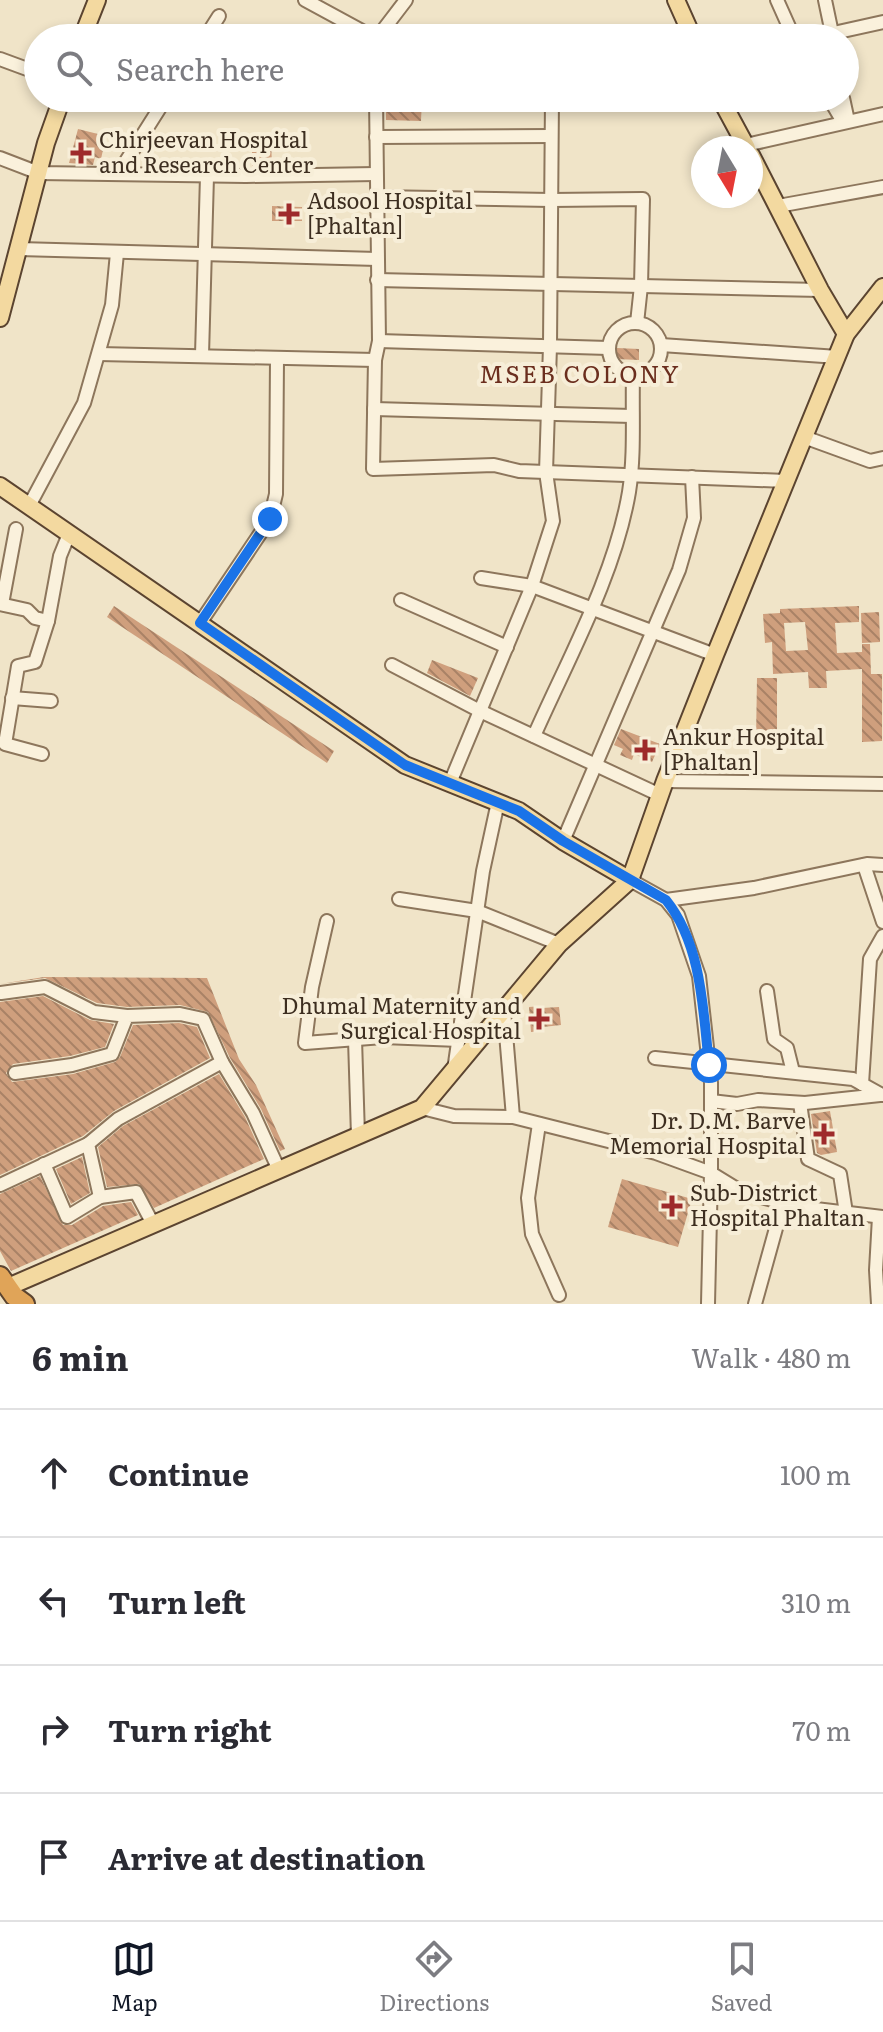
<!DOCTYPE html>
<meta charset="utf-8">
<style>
body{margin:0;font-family:Literata,serif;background:#f2f2f3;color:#2b2b33}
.compass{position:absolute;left:691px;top:136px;width:72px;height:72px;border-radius:50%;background:#fff;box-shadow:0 4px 12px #0003;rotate:170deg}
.stop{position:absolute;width:24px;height:24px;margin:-18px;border:6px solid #1a73e8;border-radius:50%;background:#fff}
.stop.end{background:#1a73e8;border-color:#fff;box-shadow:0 2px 8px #0008}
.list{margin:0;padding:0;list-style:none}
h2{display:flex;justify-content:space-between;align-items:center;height:104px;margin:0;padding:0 32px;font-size:34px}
h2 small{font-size:26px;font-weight:400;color:#7c7c81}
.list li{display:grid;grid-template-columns:52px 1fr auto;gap:24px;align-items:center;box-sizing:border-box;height:128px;padding:0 32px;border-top:2px solid #e1e1e2}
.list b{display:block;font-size:30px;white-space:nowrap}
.list em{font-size:26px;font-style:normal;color:#7c7c81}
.icon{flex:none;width:44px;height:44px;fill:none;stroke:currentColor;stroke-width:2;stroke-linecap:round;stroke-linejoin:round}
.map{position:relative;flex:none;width:883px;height:1304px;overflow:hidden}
.search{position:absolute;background:#fff;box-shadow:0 4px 12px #0003;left:24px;right:24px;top:24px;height:88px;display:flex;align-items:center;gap:20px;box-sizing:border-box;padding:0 28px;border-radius:44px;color:#7c7c81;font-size:30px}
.sheet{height:616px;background:#fff}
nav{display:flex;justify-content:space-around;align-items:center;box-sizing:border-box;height:112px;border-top:2px solid #e1e1e2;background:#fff;font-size:22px;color:#7c7c81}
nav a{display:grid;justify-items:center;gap:4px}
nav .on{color:#111827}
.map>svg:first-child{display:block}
.building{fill:url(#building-back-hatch);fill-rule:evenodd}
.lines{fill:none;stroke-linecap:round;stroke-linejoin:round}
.minor-casing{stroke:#8d765c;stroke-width:16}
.major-casing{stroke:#5b4430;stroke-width:20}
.highway-casing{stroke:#5b4430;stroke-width:22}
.minor{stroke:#faf1dc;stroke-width:12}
.major{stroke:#f3d9a0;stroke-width:16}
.highway{stroke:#e0a458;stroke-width:18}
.route{stroke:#1a73e8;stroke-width:10}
.poi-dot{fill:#9e2a2b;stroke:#f7eed8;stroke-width:3}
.labels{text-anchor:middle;stroke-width:8;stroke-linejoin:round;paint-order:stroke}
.poi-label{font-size:22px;fill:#3d2e20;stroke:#f7eed8;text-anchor:start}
.neighbourhood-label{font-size:24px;letter-spacing:2px;fill:#6b2e1e;stroke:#f7eed8}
</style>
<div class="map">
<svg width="883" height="1304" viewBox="0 0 883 1304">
<defs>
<pattern id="building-back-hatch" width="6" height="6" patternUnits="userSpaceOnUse" patternTransform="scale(2)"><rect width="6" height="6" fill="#cf9f7d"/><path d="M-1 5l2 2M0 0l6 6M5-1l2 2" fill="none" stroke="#a98266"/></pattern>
</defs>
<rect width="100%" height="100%" fill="#f0e4c8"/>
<g class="building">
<path d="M 386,98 L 422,98 L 421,121 L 386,120 Z"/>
<path d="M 78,129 L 106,136 L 101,159 L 95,157 L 93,165 L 69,163 Z"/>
<path d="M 271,141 L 272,165 L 252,166 L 252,142 Z"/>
<path d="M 272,206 L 302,207 L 302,221 L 272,221 Z"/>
<path d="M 617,348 L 639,349 L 639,360 L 615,359 Z"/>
<path d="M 114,606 L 334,751 L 327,763 L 107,617 Z"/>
<path d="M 859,606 L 859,622 L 835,623 L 837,653 L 862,652 L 862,644 L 870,644 L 871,674 L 882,674 L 882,741 L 862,742 L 862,669 L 826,671 L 827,688 L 809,688 L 808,672 L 773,674 L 772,642 L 765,643 L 763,614 L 780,613 L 780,609 ZM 805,622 L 808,650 L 786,651 L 784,623 Z"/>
<path d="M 879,612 L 880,642 L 862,643 L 861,613 Z"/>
<path d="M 432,660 L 478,678 L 470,696 L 427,673 Z"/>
<path d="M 757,678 L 777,678 L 777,741 L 756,740 Z"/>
<path d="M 621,729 L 660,744 L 652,762 L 634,754 L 632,760 L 620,755 L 623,749 L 614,745 Z"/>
<path d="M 44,977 L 207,978 L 239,1059 L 256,1085 L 285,1149 L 280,1151 L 261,1109 L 230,1058 L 208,1012 L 180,1005 L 127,1007 L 97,1003 L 45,978 L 0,984 Z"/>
<path d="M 43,996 L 90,1020 L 114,1024 L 105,1047 L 70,1056 L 13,1064 L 6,1073 L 12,1082 L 73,1074 L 115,1062 L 120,1057 L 133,1025 L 179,1023 L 197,1027 L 210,1058 L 114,1111 L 83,1136 L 0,1175 L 0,1002 Z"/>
<path d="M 542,1006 L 542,1008 L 559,1007 L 561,1025 L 543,1027 L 544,1031 L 531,1032 L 529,1007 Z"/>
<path d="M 219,1074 L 245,1117 L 264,1159 L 154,1208 L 139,1184 L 107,1187 L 98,1147 L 123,1126 Z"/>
<path d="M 830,1111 L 837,1152 L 821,1155 L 817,1153 L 811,1114 Z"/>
<path d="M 82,1157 L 90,1193 L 71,1204 L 56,1169 Z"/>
<path d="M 40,1176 L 63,1225 L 72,1225 L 103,1206 L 131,1202 L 138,1215 L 11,1271 L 0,1251 L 0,1194 Z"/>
<path d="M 622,1179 L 692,1199 L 678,1247 L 608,1227 Z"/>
</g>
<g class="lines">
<g class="minor-casing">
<g id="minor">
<path d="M 305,0 L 375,38"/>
<path d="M 777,0 L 794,38"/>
<path d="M 825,0 L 833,38"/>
<path d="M 205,38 L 219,16"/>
<path d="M 377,38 L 406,0"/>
<path d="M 811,38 L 883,22"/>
<path d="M 0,59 L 38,73"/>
<path d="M 376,98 L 379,341 L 375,360 L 373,469 L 494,465 L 519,471 L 786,481"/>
<path d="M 829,98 L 843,122"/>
<path d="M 843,98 L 848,121"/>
<path d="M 376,137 L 551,136"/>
<path d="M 746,145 L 883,114"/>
<path d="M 0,158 L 39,173 L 246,176 L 376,174"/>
<path d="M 118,174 L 166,98"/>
<path d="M 376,197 L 551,200 L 643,199 L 641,286 L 637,323"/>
<path d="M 778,206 L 883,187"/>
<path d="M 19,249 L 377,259"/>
<path d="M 377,280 L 820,290"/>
<circle cx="635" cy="349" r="26"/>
<path d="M 379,341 L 608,348"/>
<path d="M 661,345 L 838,357"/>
<path d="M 99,354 L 375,360"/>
<path d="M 202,355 L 207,176"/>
<path d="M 374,409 L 632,416"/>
<path d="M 804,437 L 870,461 L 883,458"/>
<path d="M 29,506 L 84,403 L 112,305 L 117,253"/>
<path d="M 481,578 L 532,586 L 715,655"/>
<path d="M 401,600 L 507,647"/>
<path d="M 0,604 L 27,610 L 35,618 L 48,621"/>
<path d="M 2,604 L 16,529"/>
<path d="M 200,623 L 270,519 L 276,494 L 277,359"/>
<path d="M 392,665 L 480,711 L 660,795"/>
<path d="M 12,698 L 51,701"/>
<path d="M 534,736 C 568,659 615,575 629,492 C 635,454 632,414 633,376"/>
<path d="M 42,754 L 5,744 L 18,666 L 35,662 L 48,621 L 60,556 L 69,534"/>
<path d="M 665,781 L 883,784"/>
<path d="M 450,783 L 532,586 L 553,521 L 546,472 L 550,346 L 552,98"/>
<path d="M 563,841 L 679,570 L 694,518 L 692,477"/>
<path d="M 864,865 L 883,922"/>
<path d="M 630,880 L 666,900 L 678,915 L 699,976 L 711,1083 L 711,1173 L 742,1192 L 799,1207 L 883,1217"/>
<path d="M 399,899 L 477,911 L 559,944"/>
<path d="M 666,900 L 754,888 L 867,864 L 883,865"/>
<path d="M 327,921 L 312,987 L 305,1043 L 383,1037 L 459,1040"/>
<path d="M 767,991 L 774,1039 L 787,1048 L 793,1072"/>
<path d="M 1,993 L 45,987 L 94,1012 L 127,1016"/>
<path d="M 504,1010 L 513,1117"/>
<path d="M 355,1039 L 358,1136"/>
<path d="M 655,1058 L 853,1079 L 882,1095"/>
<path d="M 454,1070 L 483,871 L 498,802"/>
<path d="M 15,1073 L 72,1065 L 112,1054 L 127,1016 L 180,1014 L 203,1019 L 222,1062"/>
<path d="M 862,1084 L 870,959 L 883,936"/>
<path d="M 711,1101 L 737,1104 L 758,1100 L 805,1103 L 880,1095"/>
<path d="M 800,1103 L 808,1159 L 840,1174 L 846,1213"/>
<path d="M 422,1108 L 454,1116 L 513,1117 L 656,1153 L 711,1173 L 708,1304"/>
<path d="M 539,1124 L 528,1198 L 532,1234 L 559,1295"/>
<path d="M 44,1164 L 67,1217 L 100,1197"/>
<path d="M 0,1185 L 88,1144"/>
<path d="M 153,1224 L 136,1192 L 100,1197 L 88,1144 L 118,1119 L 222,1062 L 253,1113 L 279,1170"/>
<path d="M 755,1304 L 783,1203"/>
<path d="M 878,1304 L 876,1270 L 879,1217"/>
</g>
</g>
<g class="major-casing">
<g id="major">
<path d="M 676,0 L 693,38"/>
<path d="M 82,38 L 97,0"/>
<path d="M 720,98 L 747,148"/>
<path d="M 751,155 L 820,290 L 846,334"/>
<path d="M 0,318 L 46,143 L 62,98"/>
<path d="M 0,486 L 405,765 L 519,811 L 563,841 L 630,880"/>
<path d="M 8,1287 L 422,1108 L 559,944 L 630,880 L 665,781 L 715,655 L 846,334 L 883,287"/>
</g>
</g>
<g class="highway-casing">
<path id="highway" d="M 0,1276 L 14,1296 L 25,1304"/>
</g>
<use href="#minor" class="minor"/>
<use href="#major" class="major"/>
<use href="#highway" class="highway"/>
</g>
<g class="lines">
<path class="route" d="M 270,519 L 200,623 L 405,765 L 519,811 L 563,841 L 666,900 C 702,945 703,1010 709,1065"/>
</g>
<g class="poi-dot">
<path d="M77 141h8v8h8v8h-8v8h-8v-8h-8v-8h8z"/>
<path d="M285 202h8v8h8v8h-8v8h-8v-8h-8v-8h8z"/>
<path d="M641 738h8v8h8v8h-8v8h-8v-8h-8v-8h8z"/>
<path d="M535 1007h8v8h8v8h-8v8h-8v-8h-8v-8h8z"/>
<path d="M820 1122h8v8h8v8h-8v8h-8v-8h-8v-8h8z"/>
<path d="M668 1194h8v8h8v8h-8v8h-8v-8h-8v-8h8z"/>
</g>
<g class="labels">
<g class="poi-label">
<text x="99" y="148">Chirjeevan Hospital<tspan x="99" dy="25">and Research Center</tspan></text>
<text x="307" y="209">Adsool Hospital<tspan x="307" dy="25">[Phaltan]</tspan></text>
<text x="663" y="745">Ankur Hospital<tspan x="663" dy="25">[Phaltan]</tspan></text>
<text x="521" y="1014" text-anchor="end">Dhumal Maternity and<tspan x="521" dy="25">Surgical Hospital</tspan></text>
<text x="806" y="1129" text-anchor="end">Dr. D.M. Barve<tspan x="806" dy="25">Memorial Hospital</tspan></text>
<text x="690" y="1201">Sub-District<tspan x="690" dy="25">Hospital Phaltan</tspan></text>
</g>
<g class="neighbourhood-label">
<text x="580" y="383">MSEB COLONY</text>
</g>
</g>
</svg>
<svg class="compass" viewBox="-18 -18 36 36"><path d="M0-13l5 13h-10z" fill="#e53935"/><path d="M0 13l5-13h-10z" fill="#7c7c81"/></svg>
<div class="stop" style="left:709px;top:1065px"></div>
<div class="stop end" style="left:270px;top:519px"></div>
<div class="search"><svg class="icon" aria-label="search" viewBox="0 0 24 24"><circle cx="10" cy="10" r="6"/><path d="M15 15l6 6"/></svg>Search here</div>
</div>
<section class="sheet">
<h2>6 min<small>Walk · 480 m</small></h2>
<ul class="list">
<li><svg class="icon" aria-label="ahead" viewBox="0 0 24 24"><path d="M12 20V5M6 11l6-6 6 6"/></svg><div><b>Continue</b></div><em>100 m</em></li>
<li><svg class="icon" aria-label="left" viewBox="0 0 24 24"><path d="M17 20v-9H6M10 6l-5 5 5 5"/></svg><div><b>Turn left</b></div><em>310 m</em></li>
<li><svg class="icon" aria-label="right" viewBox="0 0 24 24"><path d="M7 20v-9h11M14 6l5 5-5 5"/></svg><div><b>Turn right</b></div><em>70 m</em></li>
<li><svg class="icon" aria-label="arrive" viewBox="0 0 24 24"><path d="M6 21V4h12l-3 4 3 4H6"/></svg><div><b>Arrive at destination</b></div></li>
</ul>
</section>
<nav>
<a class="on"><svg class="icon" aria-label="map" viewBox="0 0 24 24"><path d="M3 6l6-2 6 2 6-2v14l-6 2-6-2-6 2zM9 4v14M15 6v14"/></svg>Map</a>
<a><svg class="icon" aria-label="directions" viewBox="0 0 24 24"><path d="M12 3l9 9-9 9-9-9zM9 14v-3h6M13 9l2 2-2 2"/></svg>Directions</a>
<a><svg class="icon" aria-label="saved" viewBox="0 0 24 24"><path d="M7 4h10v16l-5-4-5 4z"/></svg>Saved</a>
</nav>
